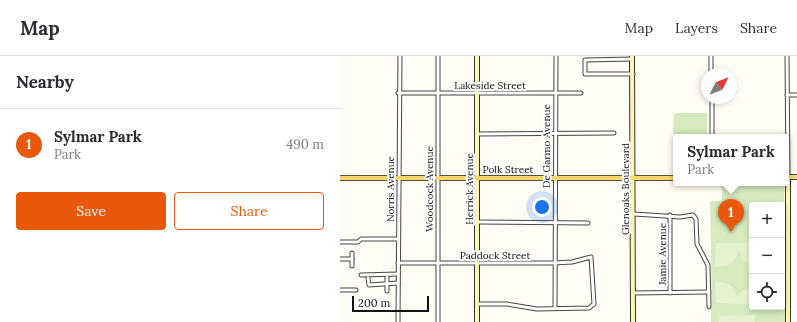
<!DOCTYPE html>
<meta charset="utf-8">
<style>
body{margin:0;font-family:Lora,serif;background:#f7f7f7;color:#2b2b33}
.controls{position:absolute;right:12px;bottom:12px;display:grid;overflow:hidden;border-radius:4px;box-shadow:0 2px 6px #0003}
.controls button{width:36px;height:36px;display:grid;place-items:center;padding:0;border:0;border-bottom:1px solid #e1e1e2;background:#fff;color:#2b2b33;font:20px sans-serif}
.compass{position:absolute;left:361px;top:12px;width:36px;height:36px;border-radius:50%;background:#fff;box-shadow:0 2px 6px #0003;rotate:47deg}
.scale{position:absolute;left:12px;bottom:10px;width:77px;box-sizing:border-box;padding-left:4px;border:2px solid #111;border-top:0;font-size:11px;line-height:14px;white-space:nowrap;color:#111;-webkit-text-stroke:3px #fff;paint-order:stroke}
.you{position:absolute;left:202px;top:151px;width:14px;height:14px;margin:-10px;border:3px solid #fff;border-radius:50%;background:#1a73e8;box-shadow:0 0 0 6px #1a73e833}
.badge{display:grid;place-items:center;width:26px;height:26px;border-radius:50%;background:#ea580c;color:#fff;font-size:13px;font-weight:700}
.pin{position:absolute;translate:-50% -33px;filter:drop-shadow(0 1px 2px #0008)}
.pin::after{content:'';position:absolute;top:21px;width:14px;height:12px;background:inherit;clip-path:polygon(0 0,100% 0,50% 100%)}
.popup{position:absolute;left:333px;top:78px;width:116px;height:52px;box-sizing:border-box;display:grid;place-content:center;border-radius:4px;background:#fff;filter:drop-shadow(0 1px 3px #0005);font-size:13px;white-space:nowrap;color:#7c7c81}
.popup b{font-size:15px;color:#2b2b33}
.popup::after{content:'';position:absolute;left:50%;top:100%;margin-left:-8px;border:8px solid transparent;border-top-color:#fff}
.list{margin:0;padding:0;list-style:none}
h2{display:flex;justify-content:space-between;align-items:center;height:52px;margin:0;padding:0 16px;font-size:17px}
h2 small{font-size:13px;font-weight:400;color:#7c7c81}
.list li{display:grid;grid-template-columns:26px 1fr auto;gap:12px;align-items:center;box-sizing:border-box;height:72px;padding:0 16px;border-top:1px solid #e1e1e2}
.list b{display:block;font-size:15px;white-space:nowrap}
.list p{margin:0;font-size:13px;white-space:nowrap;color:#7c7c81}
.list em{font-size:13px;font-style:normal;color:#7c7c81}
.actions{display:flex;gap:8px;padding:12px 16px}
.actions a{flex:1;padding:9px 0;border:1px solid #ea580c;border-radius:4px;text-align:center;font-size:14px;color:#ea580c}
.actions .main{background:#ea580c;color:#fff}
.icon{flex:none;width:22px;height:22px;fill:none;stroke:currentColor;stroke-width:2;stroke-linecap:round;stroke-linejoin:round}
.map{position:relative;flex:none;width:457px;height:266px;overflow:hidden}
header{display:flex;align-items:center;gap:24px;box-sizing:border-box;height:56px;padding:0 20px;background:#fff;border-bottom:1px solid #e1e1e2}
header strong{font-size:19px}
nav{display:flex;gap:22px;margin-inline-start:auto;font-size:14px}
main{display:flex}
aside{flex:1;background:#fff}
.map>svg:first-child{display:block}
.green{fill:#d5ebbd;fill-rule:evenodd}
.pitch{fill:#e6f2cf}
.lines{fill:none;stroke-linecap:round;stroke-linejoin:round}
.street-casing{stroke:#444;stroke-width:5}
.secondary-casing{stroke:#333;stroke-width:6}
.primary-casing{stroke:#222;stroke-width:6}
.street{stroke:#fff;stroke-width:3}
.secondary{stroke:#fff6b0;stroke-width:4}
.primary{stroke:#f9d66b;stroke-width:4.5}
.labels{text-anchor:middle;stroke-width:4;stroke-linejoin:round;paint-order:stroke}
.street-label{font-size:10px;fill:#111;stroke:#fff}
</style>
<header>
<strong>Map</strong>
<nav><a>Map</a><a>Layers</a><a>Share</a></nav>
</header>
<main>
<aside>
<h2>Nearby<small></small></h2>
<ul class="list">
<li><span class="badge">1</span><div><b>Sylmar Park</b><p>Park</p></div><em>490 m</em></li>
</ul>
<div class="actions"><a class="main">Save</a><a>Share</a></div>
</aside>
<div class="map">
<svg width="457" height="266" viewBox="0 0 457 266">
<rect width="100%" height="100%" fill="#fffdf5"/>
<g class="green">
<path d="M 334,57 L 367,57 L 367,78 L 333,78 Z"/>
<path d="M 382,128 L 444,128 L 445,266 L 371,266 L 371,252 L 372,251 L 370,145 L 382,145 ZM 412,149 L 442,149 L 442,251 L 412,251 Z"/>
</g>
<g class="pitch">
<path d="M 376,187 L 412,187 L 412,211 L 403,204 L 399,194 C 395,207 388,211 375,211 Z"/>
<path d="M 375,226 C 385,226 395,228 396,240 L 403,234 L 412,233 L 412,246 L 409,248 L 376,247 Z"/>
<path d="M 415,259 L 415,266 L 379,266 L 379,260 Z"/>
</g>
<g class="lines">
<g class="street-casing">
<g id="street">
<path d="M 98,0 L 98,266"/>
<path d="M 371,0 L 371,18"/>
<path d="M 447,0 L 448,121"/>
<path d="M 292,3 L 245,4 L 245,18 L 293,18"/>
<path d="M 58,37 L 241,37"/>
<path d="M 447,39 L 457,39"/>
<path d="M 372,42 L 372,81"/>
<path d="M 137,78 L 274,77"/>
<path d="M 294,158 L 340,161 L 353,159 L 356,163 L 357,188 L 368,209 L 369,251"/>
<path d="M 330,159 L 330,237"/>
<path d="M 137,166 L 248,167"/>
<path d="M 0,186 L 18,186 L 21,183 L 58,183"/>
<path d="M 0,203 L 12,203"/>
<path d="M 58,207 L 214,207 L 232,206 L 251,201 L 254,248 L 249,252 L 197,253 L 167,248 L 137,248"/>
<path d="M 12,210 L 12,197"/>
<path d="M 21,219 L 58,218"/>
<path d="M 47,221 L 47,235"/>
<path d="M 28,222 L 29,229 L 58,227"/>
<path d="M 0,234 L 16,234"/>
<path d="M 293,237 L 369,236"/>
<path d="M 215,252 L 216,0"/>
<path d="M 58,266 L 60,0"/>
</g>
</g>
<g class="secondary-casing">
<g id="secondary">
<path d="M 137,0 L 137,266"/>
<path d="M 292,0 L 293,266"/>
<path d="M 448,266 L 448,121"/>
</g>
</g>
<g class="primary-casing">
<g id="primary">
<path d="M 446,121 L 457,121"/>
<path d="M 0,122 L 336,122"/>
</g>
</g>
<use href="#street" class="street"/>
<use href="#secondary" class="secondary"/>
<use href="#primary" class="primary"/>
</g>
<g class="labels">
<g class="street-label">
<text x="150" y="33">Lakeside Street</text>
<text transform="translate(206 90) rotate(-90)" y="4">De Garmo Avenue</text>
<text x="168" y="117">Polk Street</text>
<text transform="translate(50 133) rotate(-90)" y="4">Norris Avenue</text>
<text transform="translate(89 133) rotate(-90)" y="4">Woodcock Avenue</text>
<text transform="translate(129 133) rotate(-90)" y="4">Herrick Avenue</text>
<text transform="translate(285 133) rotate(-90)" y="4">Glenoaks Boulevard</text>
<text transform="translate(322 198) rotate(-90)" y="4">Jamie Avenue</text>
<text x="155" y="203">Paddock Street</text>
</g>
</g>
</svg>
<div class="controls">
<button>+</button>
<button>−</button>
<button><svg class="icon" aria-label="locate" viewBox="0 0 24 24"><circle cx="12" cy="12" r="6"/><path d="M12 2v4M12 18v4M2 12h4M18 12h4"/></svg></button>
</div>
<svg class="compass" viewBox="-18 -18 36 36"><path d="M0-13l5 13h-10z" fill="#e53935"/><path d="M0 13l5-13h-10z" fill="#7c7c81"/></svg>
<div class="scale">200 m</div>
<div class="you"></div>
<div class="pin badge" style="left:391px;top:176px">1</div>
<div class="popup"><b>Sylmar Park</b>Park</div>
</div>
</main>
